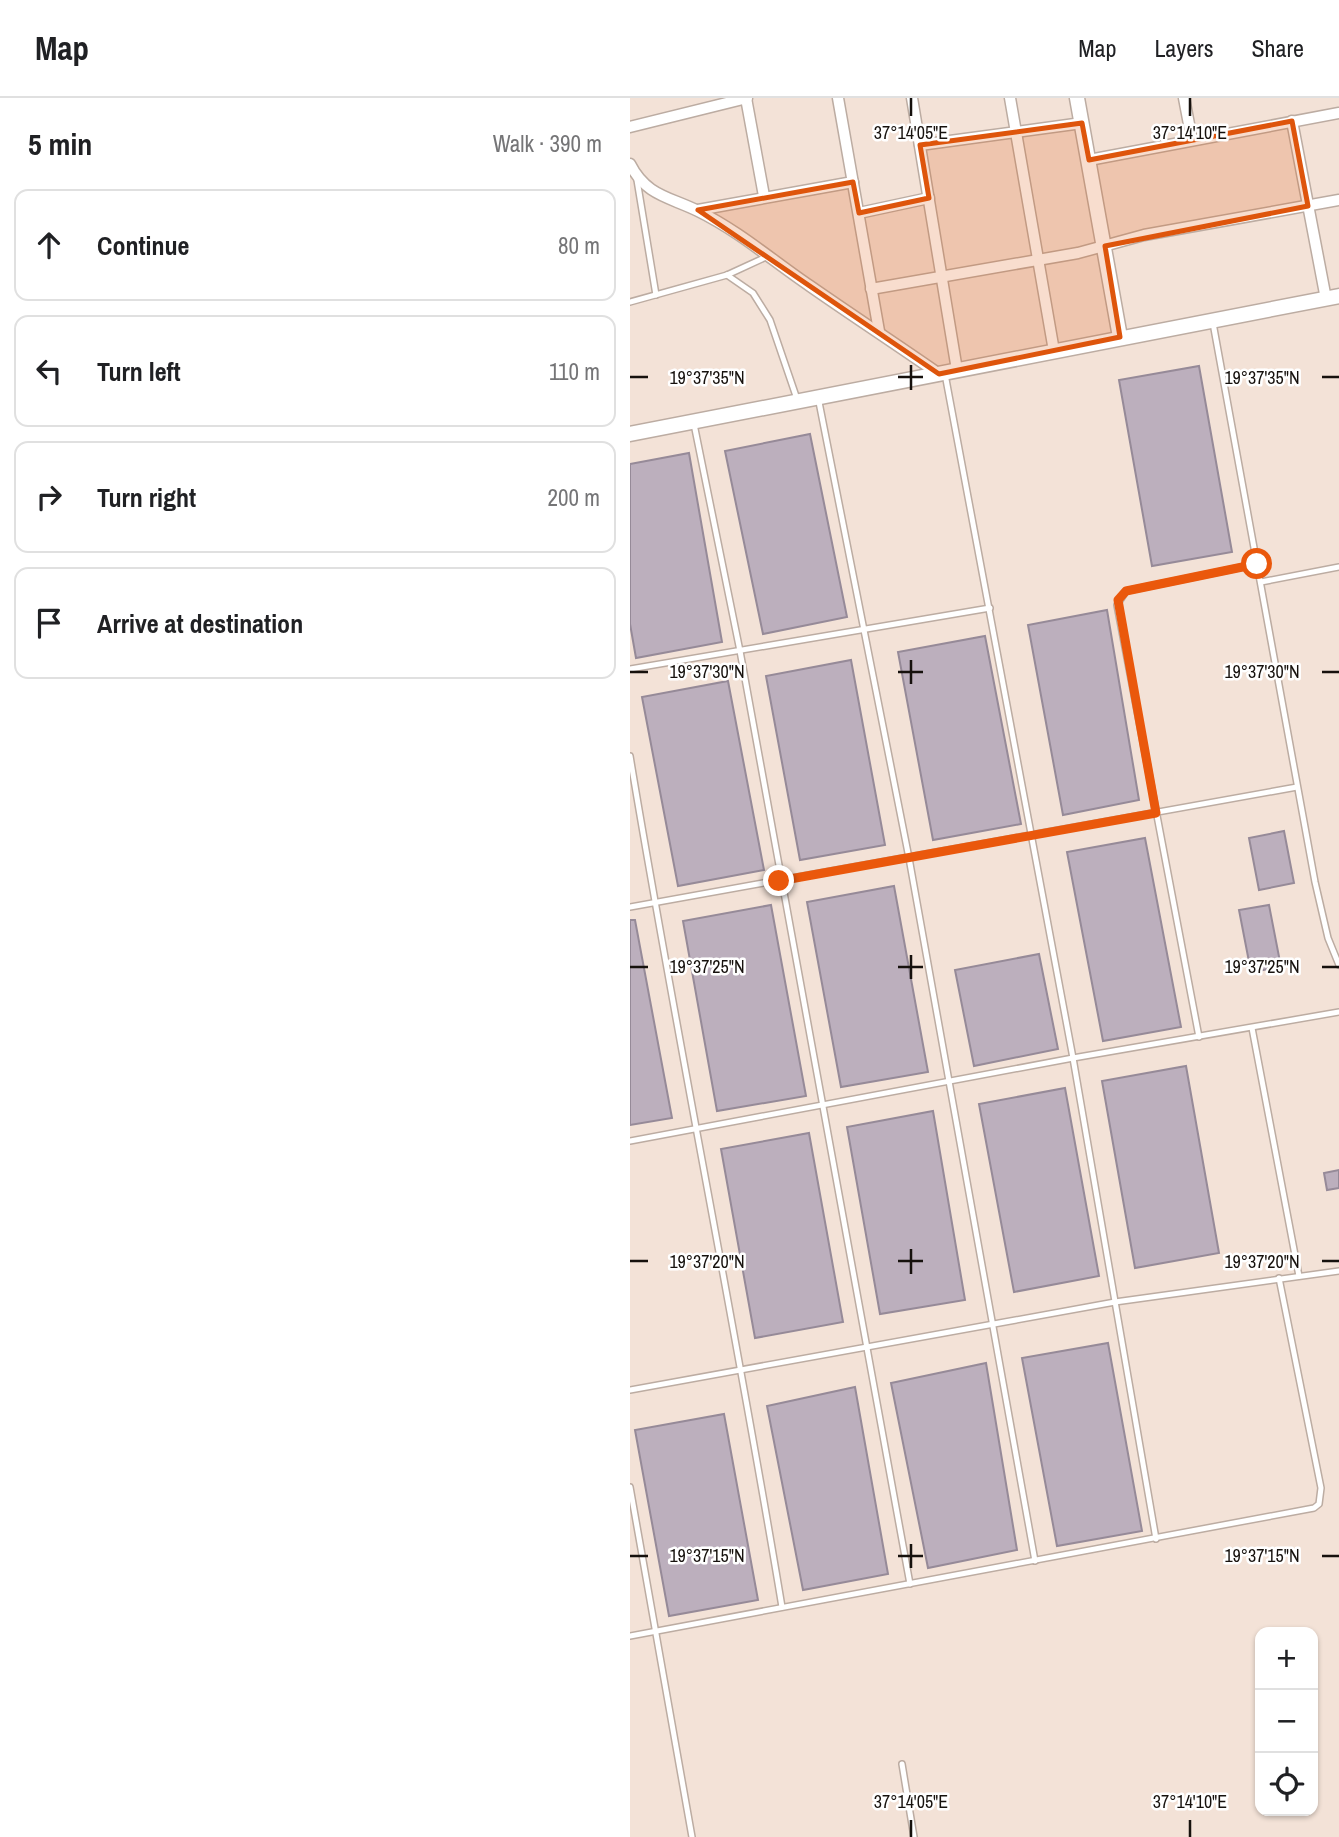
<!DOCTYPE html>
<meta charset="utf-8">
<style>
body{margin:0;font-family:"Archivo Narrow",sans-serif;background:#f2f2f2;color:#202124}
.controls{position:absolute;right:21px;bottom:21px;display:grid;overflow:hidden;border-radius:14px;box-shadow:0 2px 5px #0004}
.controls button{width:63px;height:63px;display:grid;place-items:center;padding:0;border:0;border-bottom:2px solid #e0e0e0;background:#fff;color:#202124;font:35px sans-serif}
.stop{position:absolute;width:21px;height:21px;margin:-16px;border:5px solid #ea580c;border-radius:50%;background:#fff}
.stop.end{background:#ea580c;border-color:#fff;box-shadow:0 2px 7px #0008}
.list{margin:0;padding:0;list-style:none}
h2{display:flex;justify-content:space-between;align-items:center;height:91px;margin:0;padding:0 28px;font-size:30px}
h2 small{font-size:23px;font-weight:400;color:#757577}
.list li{display:grid;grid-template-columns:46px 1fr auto;gap:21px;align-items:center;box-sizing:border-box;height:112px;margin:0 14px 14px;padding:0 14px;border:2px solid #e0e0e0;border-radius:14px}
.list b{display:block;font-size:26px;white-space:nowrap}
.list em{font-size:23px;font-style:normal;color:#757577}
.icon{flex:none;width:38px;height:38px;fill:none;stroke:currentColor;stroke-width:2;stroke-linecap:round;stroke-linejoin:round}
.map{position:relative;flex:none;width:709px;height:1739px;overflow:hidden}
header{display:flex;align-items:center;gap:42px;box-sizing:border-box;height:98px;padding:0 35px;background:#fff;border-bottom:2px solid #e0e0e0}
header strong{font-size:33px}
nav{display:flex;gap:38px;margin-inline-start:auto;font-size:24px}
main{display:flex}
aside{flex:1;background:#fff}
.map>svg:first-child{display:block}
.building{fill:#bcafbd;stroke:#968a98;stroke-width:2}
.lines{fill:none;stroke-linecap:round;stroke-linejoin:round}
.lane-casing{stroke:#bcaca2;stroke-width:8}
.street-casing{stroke:#bcaca2;stroke-width:13}
.secondary-casing{stroke:#bcaca2;stroke-width:17}
.lane{stroke:#fff;stroke-width:5}
.street{stroke:#fff;stroke-width:10}
.secondary{stroke:#fff;stroke-width:14}
.route{stroke:#ea580c;stroke-width:9}
.marked{fill:#de550c;fill-opacity:0.2;stroke:#de550c;stroke-width:5;stroke-linejoin:round}
.ticks{fill:none;stroke:#16110d;stroke-width:2.5}
.ticks-label{font-size:18px;text-anchor:middle;fill:#16110d;stroke:#fff;stroke-width:5;stroke-linejoin:round;paint-order:stroke}
</style>
<header>
<strong>Map</strong>
<nav><a>Map</a><a>Layers</a><a>Share</a></nav>
</header>
<main>
<aside>
<h2>5 min<small>Walk · 390 m</small></h2>
<ul class="list">
<li><svg class="icon" aria-label="ahead" viewBox="0 0 24 24"><path d="M12 20V5M6 11l6-6 6 6"/></svg><div><b>Continue</b></div><em>80 m</em></li>
<li><svg class="icon" aria-label="left" viewBox="0 0 24 24"><path d="M17 20v-9H6M10 6l-5 5 5 5"/></svg><div><b>Turn left</b></div><em>110 m</em></li>
<li><svg class="icon" aria-label="right" viewBox="0 0 24 24"><path d="M7 20v-9h11M14 6l5 5-5 5"/></svg><div><b>Turn right</b></div><em>200 m</em></li>
<li><svg class="icon" aria-label="arrive" viewBox="0 0 24 24"><path d="M6 21V4h12l-3 4 3 4H6"/></svg><div><b>Arrive at destination</b></div></li>
</ul>
</aside>
<div class="map">
<svg width="709" height="1739" viewBox="0 0 709 1739">
<rect width="100%" height="100%" fill="#f3e2d7"/>
<g class="building">
<path d="M 569,268 L 602,454 L 522,468 L 489,282 Z"/>
<path d="M 180,336 L 217,519 L 133,536 L 95,353 Z"/>
<path d="M 59,355 L 92,544 L 6,560 L 0,526 L 0,366 Z"/>
<path d="M 477,512 L 509,702 L 433,717 L 398,527 Z"/>
<path d="M 355,538 L 391,726 L 303,742 L 268,554 Z"/>
<path d="M 221,562 L 255,747 L 170,762 L 136,578 Z"/>
<path d="M 98,583 L 134,772 L 48,788 L 12,599 Z"/>
<path d="M 654,733 L 664,785 L 629,792 L 619,740 Z"/>
<path d="M 515,740 L 551,929 L 473,943 L 437,754 Z"/>
<path d="M 264,788 L 298,974 L 211,989 L 177,804 Z"/>
<path d="M 141,807 L 176,998 L 87,1013 L 53,823 Z"/>
<path d="M 639,807 L 651,869 L 621,874 L 609,812 Z"/>
<path d="M 0,822 L 5,822 L 42,1020 L 0,1027 Z"/>
<path d="M 409,856 L 428,951 L 344,968 L 325,872 Z"/>
<path d="M 556,968 L 589,1155 L 505,1170 L 472,983 Z"/>
<path d="M 435,990 L 469,1178 L 384,1194 L 349,1006 Z"/>
<path d="M 303,1013 L 335,1202 L 250,1216 L 217,1029 Z"/>
<path d="M 179,1035 L 213,1224 L 125,1240 L 91,1051 Z"/>
<path d="M 709,1072 L 709,1090 L 697,1092 L 694,1075 Z"/>
<path d="M 478,1245 L 512,1433 L 427,1448 L 392,1260 Z"/>
<path d="M 356,1265 L 387,1452 L 298,1470 L 261,1285 Z"/>
<path d="M 225,1289 L 258,1476 L 173,1492 L 137,1308 Z"/>
<path d="M 94,1316 L 128,1502 L 39,1518 L 5,1332 Z"/>
</g>
<g class="lines">
<g class="lane-casing">
<g id="lane">
<path d="M 7,82 L 26,197"/>
<path d="M 97,177 L 123,195 L 140,222 L 167,301"/>
<path d="M 0,204 L 97,177 L 136,159"/>
<path d="M 583,225 L 685,784 L 698,840 L 709,867"/>
<path d="M 315,276 L 443,960 L 526,1441"/>
<path d="M 188,299 L 279,760 L 405,1463"/>
<path d="M 64,326 L 110,553 L 280,1486"/>
<path d="M 631,484 L 709,469"/>
<path d="M 0,571 L 360,510"/>
<path d="M 0,658 C 47,942 105,1225 152,1509"/>
<path d="M 0,809 L 667,689"/>
<path d="M 622,930 L 669,1178"/>
<path d="M 569,939 L 487,507 L 496,493 L 627,466"/>
<path d="M 0,1043 L 443,960 L 709,914"/>
<path d="M 0,1292 L 485,1204 L 709,1173"/>
<path d="M 0,1389 L 62,1739"/>
<path d="M 0,1538 L 684,1410 L 689,1406 L 691,1390 L 649,1180"/>
<path d="M 272,1666 L 284,1739"/>
</g>
</g>
<g class="street-casing">
<g id="street">
<path d="M 116,0 L 134,98"/>
<path d="M 208,0 L 249,233"/>
<path d="M 282,0 L 327,272"/>
<path d="M 380,0 L 424,253"/>
<path d="M 554,0 L 562,42"/>
<path d="M 662,23 L 696,201"/>
<path d="M 0,29 L 117,0"/>
<path d="M 290,47 L 452,25"/>
<path d="M 459,62 L 709,15"/>
<path d="M 0,66 C 16,98 40,99 68,113 C 109,133 143,163 180,188 C 223,218 266,246 309,276"/>
<path d="M 68,112 L 223,84"/>
<path d="M 229,115 L 299,100"/>
<path d="M 241,191 L 448,155 L 514,137 L 709,102"/>
</g>
</g>
<g class="secondary-casing">
<g id="secondary">
<path d="M 447,0 L 490,239"/>
<path d="M 0,336 L 709,198"/>
</g>
</g>
<use href="#lane" class="lane"/>
<use href="#street" class="street"/>
<use href="#secondary" class="secondary"/>
</g>
<g class="lines">
<path class="route" d="M 149,783 L 526,715 L 488,502 L 496,493 L 627,466"/>
</g>
<path class="marked" d="M 662,23 L 678,108 L 475,148 L 490,239 L 309,276 L 68,112 L 223,84 L 229,115 L 299,100 L 290,47 L 452,25 L 459,62 Z"/>
<path class="ticks" d="M 281,0 L 281,18M 560,0 L 560,18M 281,267 L 281,292M 0,279 L 18,279M 268,279 L 293,279M 692,279 L 709,279M 281,562 L 281,586M 0,574 L 18,574M 268,574 L 293,574M 692,574 L 709,574M 281,857 L 281,881M 0,869 L 18,869M 268,869 L 293,869M 692,869 L 709,869M 281,1151 L 281,1176M 0,1163 L 18,1163M 268,1163 L 293,1163M 692,1163 L 709,1163M 281,1446 L 281,1470M 0,1458 L 18,1458M 268,1458 L 293,1458M 692,1458 L 709,1458M 281,1722 L 281,1739M 560,1722 L 560,1739"/>
<g class="ticks-label">
<text x="281" y="41">37°14'05"E</text>
<text x="560" y="41">37°14'10"E</text>
<text x="77" y="286">19°37'35"N</text>
<text x="632" y="286">19°37'35"N</text>
<text x="77" y="580">19°37'30"N</text>
<text x="632" y="580">19°37'30"N</text>
<text x="77" y="875">19°37'25"N</text>
<text x="632" y="875">19°37'25"N</text>
<text x="77" y="1170">19°37'20"N</text>
<text x="632" y="1170">19°37'20"N</text>
<text x="77" y="1464">19°37'15"N</text>
<text x="632" y="1464">19°37'15"N</text>
<text x="281" y="1710">37°14'05"E</text>
<text x="560" y="1710">37°14'10"E</text>
</g>
</svg>
<div class="controls">
<button>+</button>
<button>−</button>
<button><svg class="icon" aria-label="locate" viewBox="0 0 24 24"><circle cx="12" cy="12" r="6"/><path d="M12 2v4M12 18v4M2 12h4M18 12h4"/></svg></button>
</div>
<div class="stop" style="left:627px;top:466px"></div>
<div class="stop end" style="left:149px;top:783px"></div>
</div>
</main>
